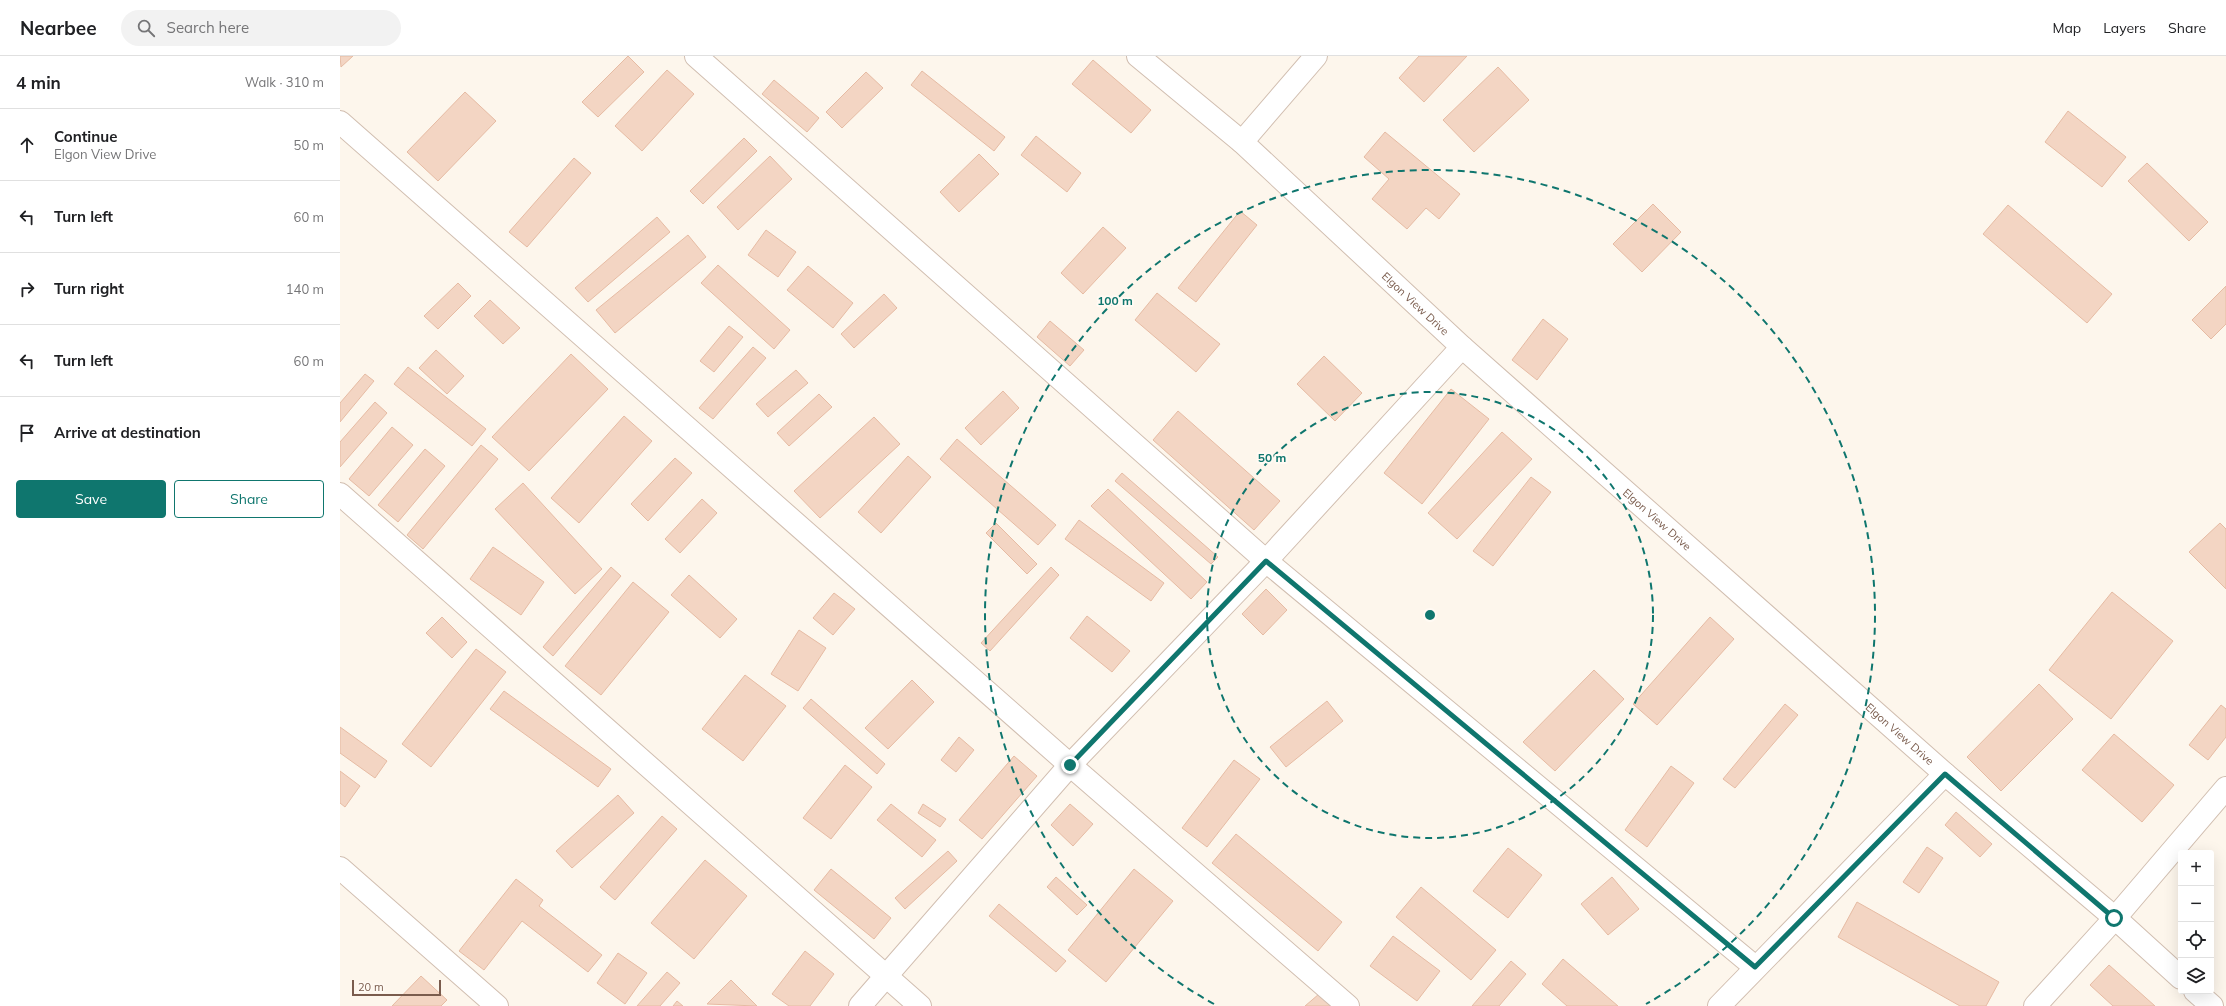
<!DOCTYPE html>
<meta charset="utf-8">
<style>
body{margin:0;font-family:Mulish,sans-serif;background:#f2f2f2;color:#202124}
.controls{position:absolute;right:12px;bottom:12px;display:grid;overflow:hidden;border-radius:4px;box-shadow:0 4px 16px #0002}
.controls button{width:36px;height:36px;display:grid;place-items:center;padding:0;border:0;border-bottom:1px solid #e0e0e0;background:#fff;color:#202124;font:20px sans-serif}
.scale{position:absolute;left:12px;bottom:10px;width:89px;box-sizing:border-box;padding-left:4px;border:2px solid #7a5c4d;border-top:0;font-size:11px;line-height:14px;white-space:nowrap;color:#7a5c4d;-webkit-text-stroke:3px #fffaf3;paint-order:stroke}
.stop{position:absolute;width:12px;height:12px;margin:-9px;border:3px solid #0f766e;border-radius:50%;background:#fff}
.stop.end{background:#0f766e;border-color:#fff;box-shadow:0 1px 4px #0008}
.list{margin:0;padding:0;list-style:none}
h2{display:flex;justify-content:space-between;align-items:center;height:52px;margin:0;padding:0 16px;font-size:17px}
h2 small{font-size:13px;font-weight:400;color:#757577}
.list li{display:grid;grid-template-columns:26px 1fr auto;gap:12px;align-items:center;box-sizing:border-box;height:72px;padding:0 16px;border-top:1px solid #e0e0e0}
.list b{display:block;font-size:15px;white-space:nowrap}
.list p{margin:0;font-size:13px;white-space:nowrap;color:#757577}
.list em{font-size:13px;font-style:normal;color:#757577}
.actions{display:flex;gap:8px;padding:12px 16px}
.actions a{flex:1;padding:9px 0;border:1px solid #0f766e;border-radius:4px;text-align:center;font-size:14px;color:#0f766e}
.actions .main{background:#0f766e;color:#fff}
.icon{flex:none;width:22px;height:22px;fill:none;stroke:currentColor;stroke-width:2;stroke-linecap:round;stroke-linejoin:round}
.map{position:relative;flex:none;width:1886px;height:950px;overflow:hidden}
header{display:flex;align-items:center;gap:24px;box-sizing:border-box;height:56px;padding:0 20px;background:#fff;border-bottom:1px solid #e0e0e0}
header strong{font-size:19px}
nav{display:flex;gap:22px;margin-inline-start:auto;font-size:14px}
.search{width:280px;height:36px;background:#f2f2f2;display:flex;align-items:center;gap:10px;box-sizing:border-box;padding:0 14px;border-radius:22px;color:#757577;font-size:15px}
main{display:flex}
aside{flex:1;background:#fff}
.map>svg:first-child{display:block}
.building{fill:#f3d5c3;stroke:#e6bba3}
.lines{fill:none;stroke-linecap:round;stroke-linejoin:round}
.street-casing{stroke:#d1beb0;stroke-width:24}
.street{stroke:#fff;stroke-width:22}
.route{stroke:#0f766e;stroke-width:5}
.ring{fill:none;stroke:#0f766e;stroke-width:2;stroke-dasharray:7 5}
.labels{text-anchor:middle;stroke-width:4;stroke-linejoin:round;paint-order:stroke}
.street-label{font-size:11px;fill:#7a5c4d;stroke:#fffaf3}
.centre{fill:#0f766e;stroke:#fffaf3;stroke-width:2}
.ring-label{font-size:12px;text-anchor:middle;font-weight:bold;fill:#0f766e;stroke:#fffaf3;stroke-width:4;stroke-linejoin:round;paint-order:stroke}
</style>
<header>
<strong>Nearbee</strong>
<div class="search"><svg class="icon" aria-label="search" viewBox="0 0 24 24"><circle cx="10" cy="10" r="6"/><path d="M15 15l6 6"/></svg>Search here</div>
<nav><a>Map</a><a>Layers</a><a>Share</a></nav>
</header>
<main>
<aside>
<h2>4 min<small>Walk · 310 m</small></h2>
<ul class="list">
<li><svg class="icon" aria-label="ahead" viewBox="0 0 24 24"><path d="M12 20V5M6 11l6-6 6 6"/></svg><div><b>Continue</b><p>Elgon View Drive</p></div><em>50 m</em></li>
<li><svg class="icon" aria-label="left" viewBox="0 0 24 24"><path d="M17 20v-9H6M10 6l-5 5 5 5"/></svg><div><b>Turn left</b></div><em>60 m</em></li>
<li><svg class="icon" aria-label="right" viewBox="0 0 24 24"><path d="M7 20v-9h11M14 6l5 5-5 5"/></svg><div><b>Turn right</b></div><em>140 m</em></li>
<li><svg class="icon" aria-label="left" viewBox="0 0 24 24"><path d="M17 20v-9H6M10 6l-5 5 5 5"/></svg><div><b>Turn left</b></div><em>60 m</em></li>
<li><svg class="icon" aria-label="arrive" viewBox="0 0 24 24"><path d="M6 21V4h12l-3 4 3 4H6"/></svg><div><b>Arrive at destination</b></div></li>
</ul>
<div class="actions"><a class="main">Save</a><a>Share</a></div>
</aside>
<div class="map">
<svg width="1886" height="950" viewBox="0 0 1886 950">
<rect width="100%" height="100%" fill="#fdf6ec"/>
<g class="building">
<path d="M 0,0 L 13,0 L 1,11 Z"/>
<path d="M 288,0 L 304,16 L 258,61 L 242,46 Z"/>
<path d="M 1079,0 L 1127,0 L 1084,46 L 1059,22 Z"/>
<path d="M 753,4 L 811,54 L 791,77 L 732,28 Z"/>
<path d="M 1158,11 L 1189,44 L 1134,96 L 1103,64 Z"/>
<path d="M 327,14 L 354,38 L 302,95 L 275,70 Z"/>
<path d="M 582,15 L 665,81 L 654,95 L 571,29 Z"/>
<path d="M 526,16 L 543,32 L 502,72 L 486,56 Z"/>
<path d="M 434,24 L 479,62 L 467,76 L 422,38 Z"/>
<path d="M 125,36 L 156,65 L 98,125 L 67,96 Z"/>
<path d="M 1728,55 L 1786,101 L 1762,131 L 1705,86 Z"/>
<path d="M 1045,76 L 1120,138 L 1099,163 L 1086,152 L 1067,173 L 1032,143 L 1049,123 L 1024,101 Z"/>
<path d="M 696,80 L 741,117 L 727,136 L 681,99 Z"/>
<path d="M 404,82 L 417,95 L 363,148 L 350,135 Z"/>
<path d="M 639,98 L 659,118 L 619,156 L 600,136 Z"/>
<path d="M 430,100 L 452,123 L 398,174 L 377,151 Z"/>
<path d="M 234,102 L 251,117 L 187,191 L 169,176 Z"/>
<path d="M 1807,107 L 1868,166 L 1849,185 L 1788,125 Z"/>
<path d="M 1313,148 L 1341,176 L 1302,216 L 1273,188 Z"/>
<path d="M 1668,149 L 1772,238 L 1747,267 L 1643,178 Z"/>
<path d="M 900,155 L 917,169 L 856,246 L 838,232 Z"/>
<path d="M 317,161 L 330,176 L 248,246 L 235,232 Z"/>
<path d="M 763,171 L 786,192 L 743,238 L 721,217 Z"/>
<path d="M 426,174 L 456,196 L 438,221 L 408,199 Z"/>
<path d="M 348,179 L 366,201 L 275,277 L 256,254 Z"/>
<path d="M 378,209 L 450,274 L 434,293 L 361,227 Z"/>
<path d="M 468,210 L 513,247 L 493,272 L 447,234 Z"/>
<path d="M 118,227 L 131,240 L 98,273 L 84,260 Z"/>
<path d="M 1886,230 L 1886,268 L 1871,283 L 1852,264 Z"/>
<path d="M 817,237 L 880,288 L 856,316 L 795,264 Z"/>
<path d="M 544,238 L 557,252 L 514,292 L 501,278 Z"/>
<path d="M 150,244 L 180,272 L 163,288 L 134,260 Z"/>
<path d="M 1203,263 L 1228,283 L 1197,324 L 1172,304 Z"/>
<path d="M 710,265 L 744,294 L 730,310 L 697,281 Z"/>
<path d="M 389,270 L 403,281 L 374,316 L 360,305 Z"/>
<path d="M 413,291 L 426,302 L 373,363 L 359,352 Z"/>
<path d="M 96,294 L 124,320 L 107,338 L 79,312 Z"/>
<path d="M 231,298 L 268,333 L 189,415 L 152,381 Z"/>
<path d="M 984,300 L 1022,337 L 995,365 L 957,328 Z"/>
<path d="M 68,311 L 146,373 L 132,390 L 54,328 Z"/>
<path d="M 456,314 L 468,327 L 428,361 L 416,348 Z"/>
<path d="M 25,318 L 34,325 L 0,366 L 0,347 Z"/>
<path d="M 1111,333 L 1149,363 L 1082,448 L 1044,417 Z"/>
<path d="M 663,335 L 679,352 L 641,389 L 625,372 Z"/>
<path d="M 479,338 L 492,351 L 449,390 L 437,377 Z"/>
<path d="M 35,346 L 47,357 L 0,411 L 0,386 Z"/>
<path d="M 838,355 L 940,445 L 914,474 L 813,384 Z"/>
<path d="M 284,360 L 312,385 L 239,467 L 211,442 Z"/>
<path d="M 534,361 L 560,388 L 480,462 L 454,435 Z"/>
<path d="M 52,371 L 73,389 L 29,440 L 9,423 Z"/>
<path d="M 1162,376 L 1192,403 L 1117,483 L 1088,457 Z"/>
<path d="M 617,383 L 716,469 L 698,489 L 600,403 Z"/>
<path d="M 141,389 L 158,403 L 83,493 L 67,479 Z"/>
<path d="M 85,393 L 105,410 L 58,466 L 38,449 Z"/>
<path d="M 568,400 L 591,421 L 541,477 L 518,456 Z"/>
<path d="M 335,402 L 352,417 L 308,465 L 291,448 Z"/>
<path d="M 782,417 L 878,501 L 871,508 L 775,425 Z"/>
<path d="M 1191,421 L 1211,436 L 1153,510 L 1133,495 Z"/>
<path d="M 183,427 L 262,513 L 235,538 L 155,453 Z"/>
<path d="M 768,433 L 867,526 L 851,543 L 751,450 Z"/>
<path d="M 362,443 L 377,457 L 340,497 L 325,483 Z"/>
<path d="M 739,464 L 824,527 L 811,545 L 725,483 Z"/>
<path d="M 656,467 L 697,508 L 687,518 L 646,477 Z"/>
<path d="M 1880,467 L 1886,473 L 1886,533 L 1849,496 Z"/>
<path d="M 153,491 L 204,526 L 181,559 L 130,523 Z"/>
<path d="M 271,511 L 281,520 L 213,600 L 203,591 Z"/>
<path d="M 711,511 L 719,519 L 650,595 L 641,587 Z"/>
<path d="M 349,519 L 397,563 L 380,582 L 331,539 Z"/>
<path d="M 293,526 L 329,556 L 261,639 L 225,610 Z"/>
<path d="M 926,533 L 947,554 L 923,579 L 902,558 Z"/>
<path d="M 1772,536 L 1833,585 L 1771,663 L 1709,614 Z"/>
<path d="M 494,537 L 515,553 L 493,579 L 473,562 Z"/>
<path d="M 747,560 L 790,595 L 772,616 L 730,582 Z"/>
<path d="M 102,561 L 127,586 L 112,602 L 86,577 Z"/>
<path d="M 1370,561 L 1394,583 L 1317,669 L 1293,648 Z"/>
<path d="M 459,574 L 486,592 L 458,635 L 431,618 Z"/>
<path d="M 136,593 L 166,616 L 91,711 L 62,688 Z"/>
<path d="M 1254,614 L 1284,643 L 1215,715 L 1183,686 Z"/>
<path d="M 405,619 L 446,650 L 403,705 L 362,673 Z"/>
<path d="M 572,624 L 594,646 L 548,693 L 525,672 Z"/>
<path d="M 1699,628 L 1733,663 L 1661,735 L 1627,701 Z"/>
<path d="M 164,635 L 271,713 L 258,731 L 150,653 Z"/>
<path d="M 471,643 L 545,708 L 537,718 L 463,652 Z"/>
<path d="M 987,645 L 1003,665 L 946,711 L 930,691 Z"/>
<path d="M 1445,648 L 1458,659 L 1395,732 L 1383,723 Z"/>
<path d="M 1881,649 L 1886,653 L 1886,681 L 1868,704 L 1849,689 Z"/>
<path d="M 0,671 L 47,705 L 35,722 L 0,697 Z"/>
<path d="M 1774,678 L 1834,729 L 1802,766 L 1742,714 Z"/>
<path d="M 619,681 L 634,694 L 616,716 L 601,704 Z"/>
<path d="M 674,700 L 697,720 L 642,783 L 619,764 Z"/>
<path d="M 894,704 L 920,723 L 867,791 L 842,772 Z"/>
<path d="M 505,709 L 532,731 L 491,783 L 463,762 Z"/>
<path d="M 1331,710 L 1354,727 L 1307,791 L 1285,774 Z"/>
<path d="M 0,715 L 20,730 L 5,751 L 0,747 Z"/>
<path d="M 278,739 L 294,757 L 232,812 L 216,795 Z"/>
<path d="M 551,748 L 596,784 L 582,801 L 537,764 Z"/>
<path d="M 583,748 L 606,763 L 600,771 L 578,757 Z"/>
<path d="M 730,748 L 753,768 L 733,790 L 711,769 Z"/>
<path d="M 1616,756 L 1652,788 L 1640,801 L 1605,769 Z"/>
<path d="M 322,760 L 337,773 L 275,844 L 260,831 Z"/>
<path d="M 896,778 L 1002,866 L 978,895 L 872,807 Z"/>
<path d="M 1587,791 L 1603,802 L 1579,837 L 1563,826 Z"/>
<path d="M 1168,792 L 1202,819 L 1168,862 L 1133,835 Z"/>
<path d="M 608,795 L 617,805 L 565,853 L 555,842 Z"/>
<path d="M 365,804 L 407,840 L 354,903 L 311,867 Z"/>
<path d="M 491,813 L 551,862 L 534,883 L 474,834 Z"/>
<path d="M 794,813 L 833,845 L 766,926 L 728,894 Z"/>
<path d="M 716,821 L 747,849 L 737,859 L 707,831 Z"/>
<path d="M 1272,821 L 1299,853 L 1268,879 L 1241,848 Z"/>
<path d="M 176,823 L 203,844 L 199,850 L 262,899 L 248,916 L 182,865 L 144,914 L 119,895 Z"/>
<path d="M 1081,831 L 1156,894 L 1131,924 L 1056,861 Z"/>
<path d="M 1517,846 L 1659,926 L 1646,950 L 1620,950 L 1498,881 Z"/>
<path d="M 659,848 L 726,905 L 716,916 L 649,860 Z"/>
<path d="M 1053,880 L 1100,915 L 1077,945 L 1030,910 Z"/>
<path d="M 465,895 L 494,918 L 470,950 L 449,950 L 432,938 Z"/>
<path d="M 278,897 L 307,917 L 285,948 L 257,927 Z"/>
<path d="M 1223,903 L 1278,950 L 1227,950 L 1202,928 Z"/>
<path d="M 1171,905 L 1186,918 L 1159,950 L 1132,950 Z"/>
<path d="M 1769,909 L 1815,950 L 1773,950 L 1750,929 Z"/>
<path d="M 327,916 L 340,927 L 320,950 L 297,950 Z"/>
<path d="M 81,920 L 107,944 L 101,950 L 52,950 Z"/>
<path d="M 391,924 L 417,950 L 367,948 Z"/>
<path d="M 979,938 L 990,950 L 965,950 Z"/>
<path d="M 337,945 L 343,950 L 333,950 Z"/>
</g>
<g class="lines">
<g class="street-casing">
<g id="street">
<path d="M 356,0 L 926,505 L 1415,911"/>
<path id="s1" d="M 798,0 L 902,86 L 1122,291 L 1605,718 L 1775,862 L 1841,922"/>
<path d="M 0,66 L 730,709 L 1008,950"/>
<path d="M 902,86 L 976,0"/>
<path d="M 0,438 L 580,950"/>
<path d="M 0,812 L 157,950"/>
<path d="M 1855,935 L 1872,950"/>
<path d="M 520,950 L 730,709 L 926,505 L 1122,291"/>
<path d="M 1379,950 L 1605,718"/>
<path d="M 1695,950 L 1775,862 L 1886,732"/>
</g>
</g>
<use href="#street" class="street"/>
</g>
<g class="lines">
<path class="route" d="M 730,709 L 926,505 L 1415,911 L 1605,718 L 1774,862"/>
</g>
<g class="ring">
<circle cx="1090" cy="559" r="223"/>
<path d="M874 948A445 445 0 1 1 1306 948"/>
</g>
<g class="labels">
<g class="street-label">
<text dy="4" stroke="none"><textPath href="#s1" startOffset="372">Elgon View Drive</textPath></text>
<text dy="4" stroke="none"><textPath href="#s1" startOffset="696">Elgon View Drive</textPath></text>
<text dy="4" stroke="none"><textPath href="#s1" startOffset="1020">Elgon View Drive</textPath></text>
</g>
</g>
<circle cx="1090" cy="559" r="6" class="centre"/>
<g class="ring-label">
<text x="775" y="249">100 m</text>
<text x="932" y="406">50 m</text>
</g>
</svg>
<div class="controls">
<button>+</button>
<button>−</button>
<button><svg class="icon" aria-label="locate" viewBox="0 0 24 24"><circle cx="12" cy="12" r="6"/><path d="M12 2v4M12 18v4M2 12h4M18 12h4"/></svg></button>
<button><svg class="icon" aria-label="layers" viewBox="0 0 24 24"><path d="M12 4l9 5-9 5-9-5zM3 14l9 5 9-5"/></svg></button>
</div>
<div class="scale">20 m</div>
<div class="stop" style="left:1774px;top:862px"></div>
<div class="stop end" style="left:730px;top:709px"></div>
</div>
</main>
